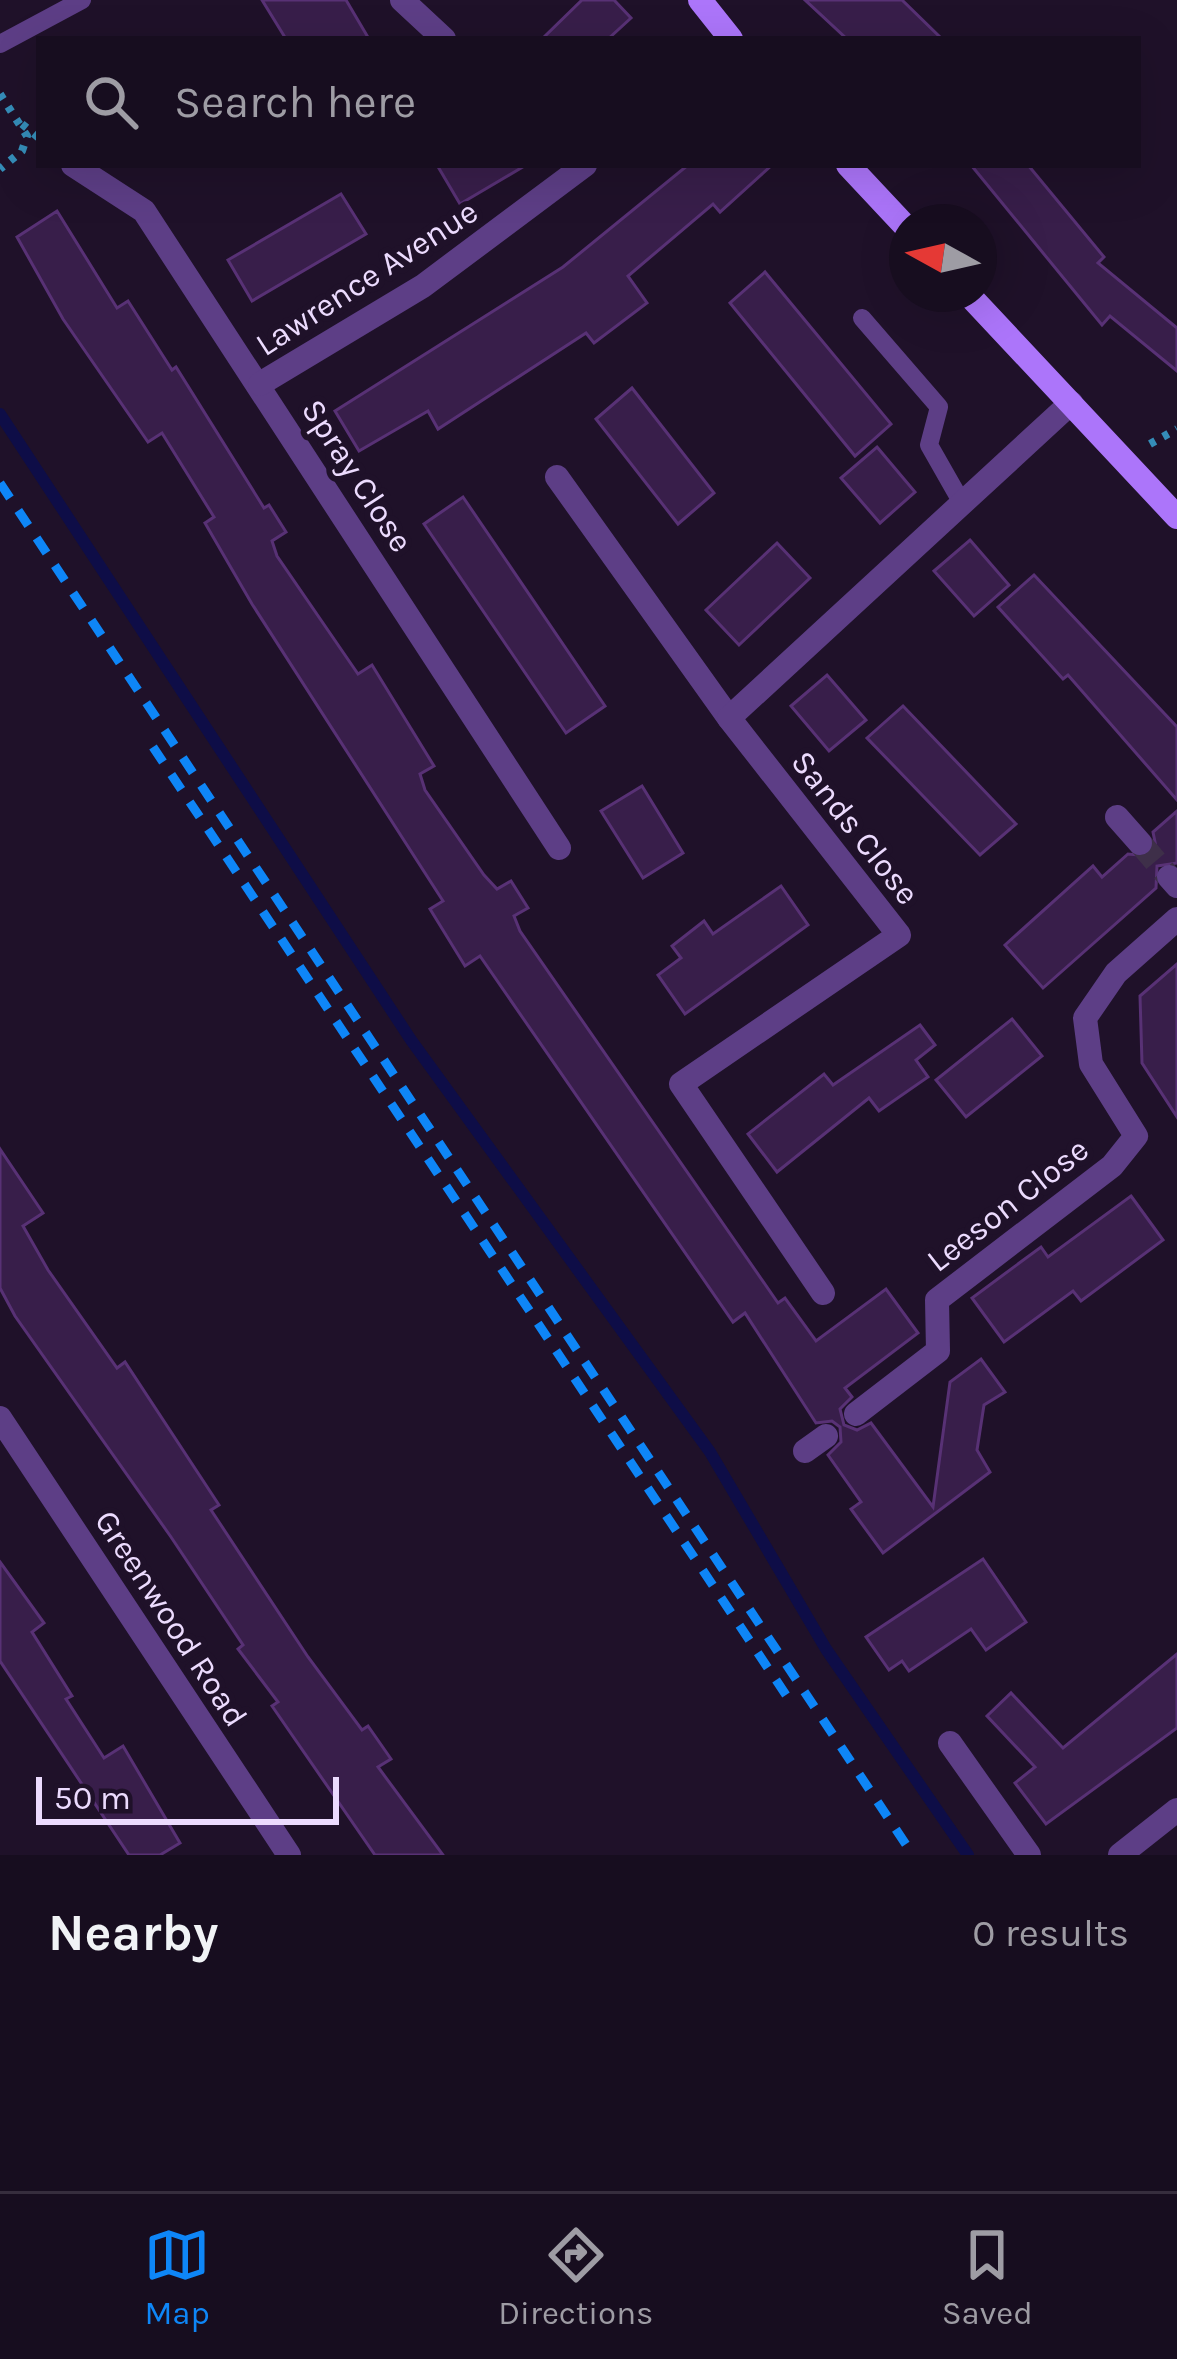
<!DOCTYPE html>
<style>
body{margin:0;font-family:Karla,sans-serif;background:#241b2c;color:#f1f3f6}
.compass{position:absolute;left:889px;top:204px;width:108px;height:108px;border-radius:50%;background:#170d1f;box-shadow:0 12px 48px #0002;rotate:278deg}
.scale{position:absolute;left:36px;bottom:30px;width:303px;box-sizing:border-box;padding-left:12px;border:6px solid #ecdbfe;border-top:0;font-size:33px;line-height:42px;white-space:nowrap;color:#ecdbfe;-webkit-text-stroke:9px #1f1129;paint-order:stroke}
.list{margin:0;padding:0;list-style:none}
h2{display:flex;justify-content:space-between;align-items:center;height:156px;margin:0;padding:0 48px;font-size:51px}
h2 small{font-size:39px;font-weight:400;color:#9e9ca4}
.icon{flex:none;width:66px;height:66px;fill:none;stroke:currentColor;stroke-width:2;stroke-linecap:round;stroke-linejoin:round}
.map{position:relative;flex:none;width:1177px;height:1855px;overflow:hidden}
.search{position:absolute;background:#170d1f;box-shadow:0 12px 48px #0002;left:36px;right:36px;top:36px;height:132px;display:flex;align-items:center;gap:30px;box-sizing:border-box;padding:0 42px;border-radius:0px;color:#9e9ca4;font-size:45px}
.sheet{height:336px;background:#170d1f}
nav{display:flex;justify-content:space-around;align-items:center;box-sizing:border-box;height:168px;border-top:3px solid #362d3d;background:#170d1f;font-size:33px;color:#9e9ca4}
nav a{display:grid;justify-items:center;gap:6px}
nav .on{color:#0e86f7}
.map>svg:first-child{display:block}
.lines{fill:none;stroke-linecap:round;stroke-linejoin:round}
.stream{stroke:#0e0d47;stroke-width:12}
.building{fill:#381e4a;stroke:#583175;stroke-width:3}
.street-tunnel{stroke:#3e2f49;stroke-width:24;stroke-dasharray:24 12;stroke-linecap:butt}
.path{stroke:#358db8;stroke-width:8;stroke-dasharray:6 9;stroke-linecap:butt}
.lane{stroke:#5d3e86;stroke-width:18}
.street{stroke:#5d3e86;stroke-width:24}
.secondary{stroke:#ac75fa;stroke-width:24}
.rail{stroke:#0e86f7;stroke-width:9;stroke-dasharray:18 15;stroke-linecap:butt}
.labels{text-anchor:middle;stroke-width:12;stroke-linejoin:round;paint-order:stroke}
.street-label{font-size:33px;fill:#ecdbfe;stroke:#1f1129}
</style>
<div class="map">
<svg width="1177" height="1855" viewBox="0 0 1177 1855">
<rect width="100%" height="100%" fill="#1f1129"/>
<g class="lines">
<path class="stream" d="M 0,414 L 411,1040 L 710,1452 L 826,1649 L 968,1855"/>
</g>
<g class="building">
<path d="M 262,0 L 346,0 L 369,39 L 286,39 Z"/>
<path d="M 582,0 L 614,0 L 631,18 L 608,39 L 542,39 Z"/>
<path d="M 805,0 L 902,0 L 942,39 L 847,39 Z"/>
<path d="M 437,165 L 526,165 L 460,204 Z"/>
<path d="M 688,165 L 772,165 L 720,212 L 713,204 L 628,276 L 647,303 L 594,343 L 586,333 L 438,429 L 428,411 L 359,451 L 335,411 L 563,267 Z"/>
<path d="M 971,165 L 1028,165 L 1104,257 L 1098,263 L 1177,328 L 1177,371 L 1110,316 L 1102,325 Z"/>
<path d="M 341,194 L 366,234 L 252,301 L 228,260 Z"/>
<path d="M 57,211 L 117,308 L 128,301 L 172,370 L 176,367 L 264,508 L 269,505 L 286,532 L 272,541 L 277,556 L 358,674 L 372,665 L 434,766 L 420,774 L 425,790 L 484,875 L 497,889 L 511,881 L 528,908 L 514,916 L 520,931 L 778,1303 L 785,1298 L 816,1341 L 886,1289 L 918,1333 L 845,1388 L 852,1397 L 840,1409 L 844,1425 L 857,1430 L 871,1423 L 933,1507 L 950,1382 L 981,1359 L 1005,1392 L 984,1405 L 977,1450 L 990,1472 L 883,1553 L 851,1509 L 861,1502 L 828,1455 L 841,1442 L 840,1427 L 832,1421 L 816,1423 L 745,1313 L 733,1322 L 480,956 L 465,966 L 430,909 L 443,901 L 252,604 L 205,523 L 214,517 L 162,433 L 148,442 L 63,319 L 17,237 Z"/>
<path d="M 765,272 L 891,424 L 855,456 L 730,303 Z"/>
<path d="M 632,388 L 714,493 L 678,524 L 596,419 Z"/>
<path d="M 877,447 L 915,492 L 880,523 L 841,478 Z"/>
<path d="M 463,497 L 605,706 L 566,733 L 424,524 Z"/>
<path d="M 970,540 L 1009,585 L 974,616 L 934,571 Z"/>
<path d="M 777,543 L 810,578 L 739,645 L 706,610 Z"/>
<path d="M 1034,575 L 1177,727 L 1177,800 L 1068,675 L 1063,679 L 998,607 Z"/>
<path d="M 827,675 L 866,720 L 829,751 L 791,706 Z"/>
<path d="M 903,706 L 1016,824 L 980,855 L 867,738 Z"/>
<path d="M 642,786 L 683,853 L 643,878 L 601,811 Z"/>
<path d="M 1177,811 L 1177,863 L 1157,866 L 1156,888 L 1043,988 L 1005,945 L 1093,866 L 1102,877 L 1128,854 L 1150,856 L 1156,847 L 1153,832 Z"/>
<path d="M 781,886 L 808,925 L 685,1014 L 658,975 L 681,958 L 672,946 L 704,921 L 713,934 Z"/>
<path d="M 1177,964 L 1177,1117 L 1142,1063 L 1140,996 Z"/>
<path d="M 1012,1019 L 1042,1056 L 966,1117 L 936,1080 Z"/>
<path d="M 920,1025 L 935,1045 L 916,1060 L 928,1077 L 879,1111 L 869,1098 L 777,1172 L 748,1134 L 824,1074 L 833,1085 Z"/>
<path d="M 0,1149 L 43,1213 L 23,1226 L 48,1270 L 117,1368 L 125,1362 L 219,1505 L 211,1510 L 308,1657 L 362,1730 L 368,1726 L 391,1759 L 378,1767 L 443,1855 L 375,1855 L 272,1706 L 278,1702 L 238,1649 L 243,1645 L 171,1537 L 15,1316 L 0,1288 Z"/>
<path d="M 1131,1196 L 1163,1240 L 1081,1301 L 1073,1291 L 1004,1342 L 972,1298 L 1041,1247 L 1048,1257 Z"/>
<path d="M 983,1559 L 1026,1622 L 986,1650 L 971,1629 L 909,1671 L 902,1661 L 889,1670 L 866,1637 Z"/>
<path d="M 0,1562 L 44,1623 L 32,1632 L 72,1696 L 66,1699 L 104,1758 L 123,1746 L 180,1843 L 160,1855 L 129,1855 L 0,1661 Z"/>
<path d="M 1177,1654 L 1177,1728 L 1046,1824 L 1015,1783 L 1035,1767 L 987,1716 L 1011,1693 L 1063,1748 Z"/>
</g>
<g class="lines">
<path class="street-tunnel" d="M 1140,843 L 1169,877"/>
<g class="path">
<path d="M 0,94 L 27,136 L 22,151 L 0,169"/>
<path d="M 22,124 L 39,138"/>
<path d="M 1150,444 L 1177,429"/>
</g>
<g class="lane">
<path d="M 0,44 L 82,0"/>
<path d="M 862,318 L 939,407 L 929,445 L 962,503"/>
</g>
<g class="street">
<path d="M 402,0 L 444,39"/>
<path d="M 73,165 L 144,211 L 559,848"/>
<path d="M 260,384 L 423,286 L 585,165"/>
<path d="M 557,477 L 729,718"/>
<path d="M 1117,817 L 1140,843"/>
<path d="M 1169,877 L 1177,886"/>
<path d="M 823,1293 L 681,1084 L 899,935 L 729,718 L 1071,403"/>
<path d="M 856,1414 L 938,1351 L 937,1300 L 1112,1166 L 1136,1136 L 1091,1064 L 1085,1018 L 1116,973 L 1177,919"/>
<path d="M 0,1418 L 289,1855"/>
<path d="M 805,1451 L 826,1436"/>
<path d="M 950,1743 L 1029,1855"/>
<path d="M 1120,1855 L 1177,1810"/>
</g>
<g class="secondary">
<path d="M 700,0 L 731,39"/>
<path d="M 848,165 L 907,228"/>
<path d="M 968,294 L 1177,517"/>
</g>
<g class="rail">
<path d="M 0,483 L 913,1855"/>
<path d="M 153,747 L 786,1695"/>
</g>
</g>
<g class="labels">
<g class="street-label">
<text transform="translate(366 277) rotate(-33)" y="12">Lawrence Avenue</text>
<text transform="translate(358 475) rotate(57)" y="12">Spray Close</text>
<text transform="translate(856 827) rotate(52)" y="12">Sands Close</text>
<text transform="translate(1007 1204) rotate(-38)" y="12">Leeson Close</text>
<text transform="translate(172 1618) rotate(57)" y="12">Greenwood Road</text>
</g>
</g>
</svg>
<svg class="compass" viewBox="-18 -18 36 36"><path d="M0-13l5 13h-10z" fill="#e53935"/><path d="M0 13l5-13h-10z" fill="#9e9ca4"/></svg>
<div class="scale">50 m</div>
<div class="search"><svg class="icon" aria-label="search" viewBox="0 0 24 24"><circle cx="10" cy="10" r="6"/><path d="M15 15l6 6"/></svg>Search here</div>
</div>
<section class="sheet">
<h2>Nearby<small>0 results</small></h2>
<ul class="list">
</ul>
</section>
<nav>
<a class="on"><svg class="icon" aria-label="map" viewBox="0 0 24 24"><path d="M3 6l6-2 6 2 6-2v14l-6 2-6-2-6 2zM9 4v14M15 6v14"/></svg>Map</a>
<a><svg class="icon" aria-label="directions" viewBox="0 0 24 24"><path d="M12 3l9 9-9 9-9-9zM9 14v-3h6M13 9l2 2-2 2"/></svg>Directions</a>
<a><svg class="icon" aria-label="saved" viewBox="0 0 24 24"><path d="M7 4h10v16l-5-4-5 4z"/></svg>Saved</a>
</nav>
